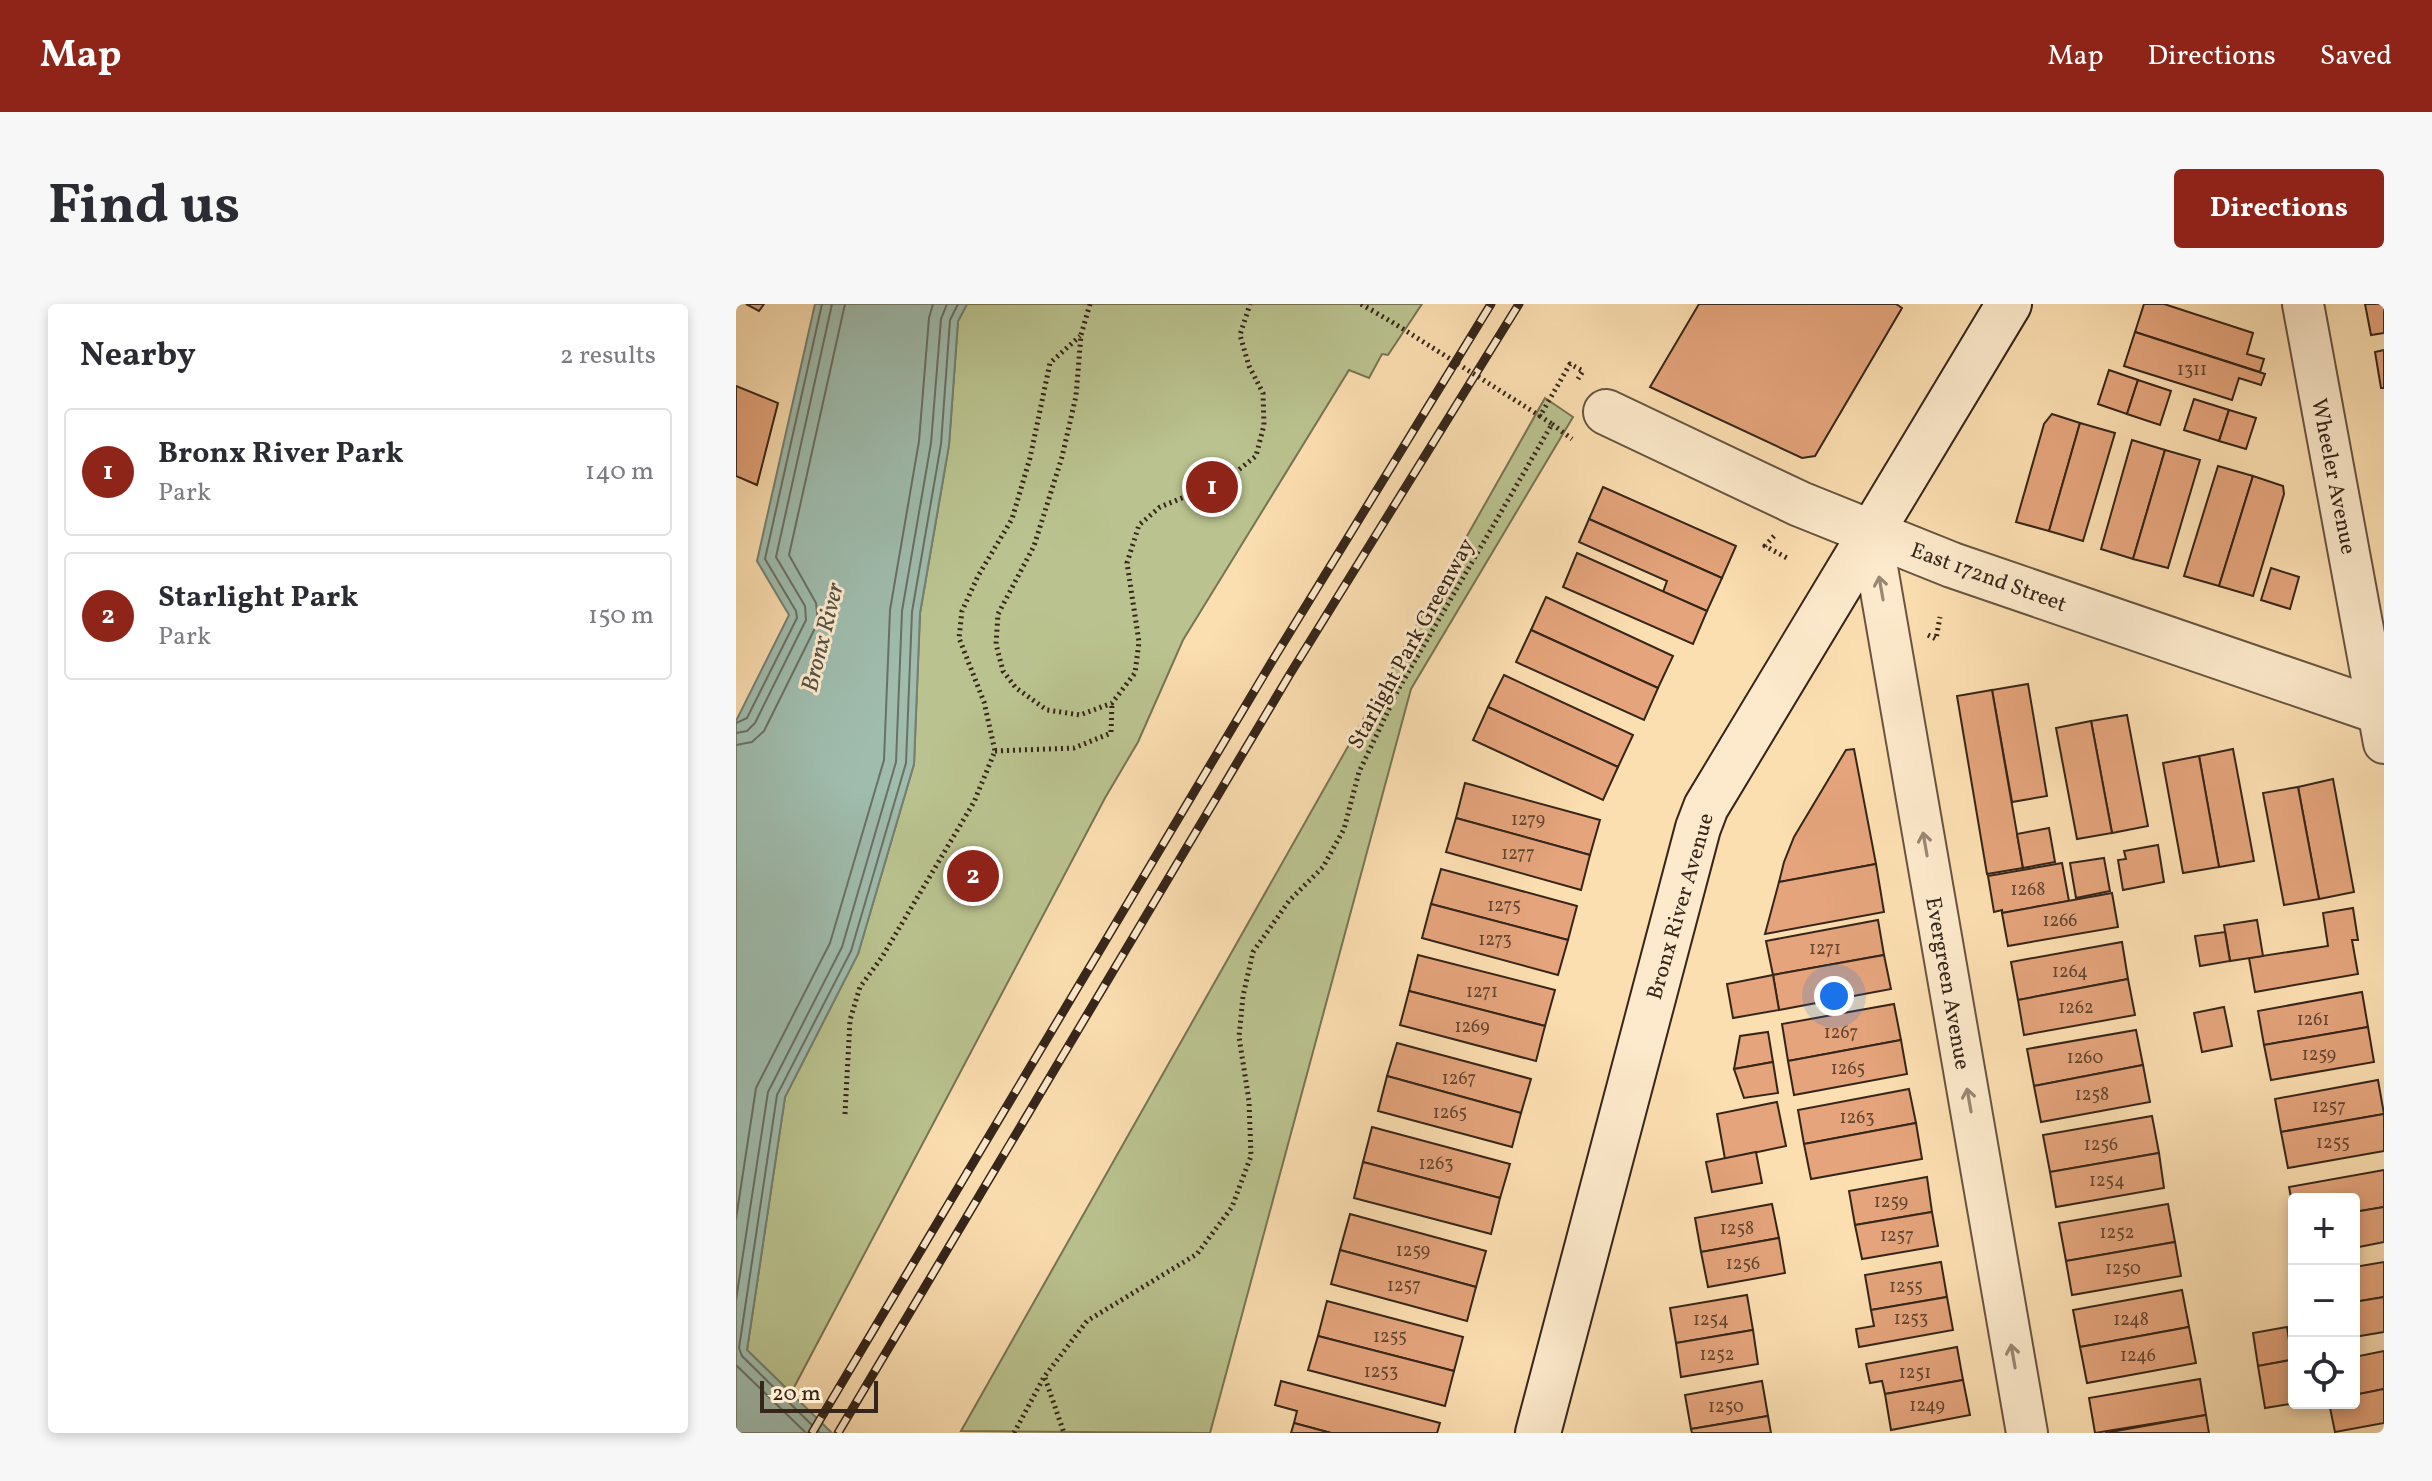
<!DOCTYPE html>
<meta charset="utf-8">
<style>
body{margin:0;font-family:Vollkorn,serif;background:#f7f7f7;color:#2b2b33}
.controls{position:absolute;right:24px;bottom:24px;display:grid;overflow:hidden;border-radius:8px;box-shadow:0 4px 12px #0003}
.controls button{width:72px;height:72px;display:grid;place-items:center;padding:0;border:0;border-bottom:2px solid #e1e1e2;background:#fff;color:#2b2b33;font:40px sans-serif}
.scale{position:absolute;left:24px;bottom:20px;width:118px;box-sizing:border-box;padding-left:8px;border:4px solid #35251a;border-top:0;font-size:22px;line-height:28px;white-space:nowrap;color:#35251a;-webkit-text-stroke:6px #fdeacc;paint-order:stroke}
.you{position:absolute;left:1098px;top:692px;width:28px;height:28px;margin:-20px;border:6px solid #fff;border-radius:50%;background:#1a73e8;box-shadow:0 0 0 12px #1a73e833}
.badge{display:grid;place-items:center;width:52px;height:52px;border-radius:50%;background:#8f2418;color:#fff;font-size:26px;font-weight:700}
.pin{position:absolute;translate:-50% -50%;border:4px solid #fff;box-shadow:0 2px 8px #0006}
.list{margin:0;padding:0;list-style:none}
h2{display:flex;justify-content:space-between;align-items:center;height:104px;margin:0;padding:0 32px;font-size:34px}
h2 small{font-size:26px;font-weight:400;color:#7c7c81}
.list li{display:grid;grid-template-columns:52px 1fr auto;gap:24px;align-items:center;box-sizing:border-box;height:128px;margin:0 16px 16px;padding:0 16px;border:2px solid #e1e1e2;border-radius:8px}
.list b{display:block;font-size:30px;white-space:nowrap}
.list p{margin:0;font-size:26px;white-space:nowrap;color:#7c7c81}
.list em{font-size:26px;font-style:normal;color:#7c7c81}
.icon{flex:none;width:44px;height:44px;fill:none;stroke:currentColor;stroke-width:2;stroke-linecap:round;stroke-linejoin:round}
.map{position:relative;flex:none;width:1648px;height:1129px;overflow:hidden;border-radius:8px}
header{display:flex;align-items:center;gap:48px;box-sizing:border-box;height:112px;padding:0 40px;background:#8f2418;color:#fff}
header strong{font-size:38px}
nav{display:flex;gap:44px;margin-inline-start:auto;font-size:28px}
.intro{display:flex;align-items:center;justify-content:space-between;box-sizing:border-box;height:192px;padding:0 48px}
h1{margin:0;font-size:56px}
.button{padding:20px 36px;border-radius:8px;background:#8f2418;color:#fff;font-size:28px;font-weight:700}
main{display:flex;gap:48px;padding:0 48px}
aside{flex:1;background:#fff;border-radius:8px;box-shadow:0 4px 12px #0003}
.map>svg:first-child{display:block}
.green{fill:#bac38f;stroke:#787454;stroke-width:2}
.water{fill:#9fbcad;stroke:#758072;stroke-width:2}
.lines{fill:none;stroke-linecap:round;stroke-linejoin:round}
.shore{stroke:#6a7064;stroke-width:2}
.building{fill:#e5a47b;stroke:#35251a;stroke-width:2}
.minor-casing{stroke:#675440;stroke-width:44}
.tertiary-casing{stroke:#675440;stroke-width:48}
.secondary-casing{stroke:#35251a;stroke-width:48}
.path{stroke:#35251a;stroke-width:5;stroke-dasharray:2 4;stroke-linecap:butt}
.minor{stroke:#fdeacc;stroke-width:40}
.tertiary{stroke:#fdeacc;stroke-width:44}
.secondary{stroke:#fdeacc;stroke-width:44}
.rail-casing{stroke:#35251a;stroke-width:9}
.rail{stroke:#fdeacc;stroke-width:6;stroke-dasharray:18;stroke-linecap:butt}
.path-bridge{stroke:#35251a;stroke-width:5;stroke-dasharray:2 4;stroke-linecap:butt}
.oneway{stroke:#998873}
.labels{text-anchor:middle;stroke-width:6;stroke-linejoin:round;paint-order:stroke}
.number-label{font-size:18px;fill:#614532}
.street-label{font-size:22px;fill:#35251a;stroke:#fdeacc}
.water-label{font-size:24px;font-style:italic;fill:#555246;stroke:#fdeacc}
</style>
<header>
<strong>Map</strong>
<nav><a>Map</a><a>Directions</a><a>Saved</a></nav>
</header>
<div class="intro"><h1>Find us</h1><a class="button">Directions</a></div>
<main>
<aside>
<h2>Nearby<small>2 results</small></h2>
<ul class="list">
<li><span class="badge">1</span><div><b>Bronx River Park</b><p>Park</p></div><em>140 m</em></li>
<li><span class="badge">2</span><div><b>Starlight Park</b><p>Park</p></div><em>150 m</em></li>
</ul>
</aside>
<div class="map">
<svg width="1648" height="1129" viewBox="0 0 1648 1129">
<rect width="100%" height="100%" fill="#fcdfb1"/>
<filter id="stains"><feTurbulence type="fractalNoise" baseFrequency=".0025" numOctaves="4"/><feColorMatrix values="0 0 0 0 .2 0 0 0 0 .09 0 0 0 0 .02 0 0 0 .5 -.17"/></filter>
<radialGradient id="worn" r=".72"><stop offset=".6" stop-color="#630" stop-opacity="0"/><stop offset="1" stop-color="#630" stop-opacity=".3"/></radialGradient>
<g class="green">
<path d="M 231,0 L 686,0 L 652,51 L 646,50 L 633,74 L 613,66 L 447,336 L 402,438 L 369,494 L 55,1089 L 11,1046 L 49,793 L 122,650 L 178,460 L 184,309 L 213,141 L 222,17 Z"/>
<path d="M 809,94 L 837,113 L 675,385 L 474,1129 L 225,1127 Z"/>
</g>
<path class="water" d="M 79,0 L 231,0 L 222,17 L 213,141 L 184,309 L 178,460 L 122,650 L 49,793 L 11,1046 L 96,1129 L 0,1129 L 0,417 L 53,311 L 21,257 Z"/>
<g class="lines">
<g class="shore">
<path d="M 0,419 L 11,414 L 61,314 L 60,307 L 29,255 L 86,0"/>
<path d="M 0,429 L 11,427 L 19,419 L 70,316 L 69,302 L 40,253 L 96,0"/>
<path d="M 0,441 L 16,438 L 28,427 L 82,318 L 80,299 L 53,251 L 109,0"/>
<path d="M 0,915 L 20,784 L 94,639 L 148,456 L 154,306 L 183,137 L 193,14 L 197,0"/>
<path d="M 0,996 L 32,788 L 106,643 L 160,458 L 166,307 L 195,139 L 205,15 L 211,0"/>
<path d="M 0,1061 L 70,1129"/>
<path d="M 84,1129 L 6,1052 L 3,1044 L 41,791 L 115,647 L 170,459 L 176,308 L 205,140 L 214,16 L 222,0"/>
</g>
</g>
<g class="building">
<path d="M 10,0 L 28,0 L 23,7 Z"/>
<path d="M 963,0 L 1160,0 L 1166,4 L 1079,152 L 1066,154 L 914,83 Z"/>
<path d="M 1408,0 L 1428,0 L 1517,29 L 1511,50 L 1528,55 L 1524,68 L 1399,28 Z"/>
<path d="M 1629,0 L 1648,0 L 1648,29 L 1635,31 Z"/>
<path d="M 1399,28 L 1529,70 L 1525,81 L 1503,74 L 1496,96 L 1388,62 Z"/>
<path d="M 1648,46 L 1648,84 L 1645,84 L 1639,48 Z"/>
<path d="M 1373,66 L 1402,76 L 1391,110 L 1362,100 Z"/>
<path d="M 1402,76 L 1435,87 L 1424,121 L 1391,110 Z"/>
<path d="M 0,82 L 42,99 L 21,181 L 0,172 Z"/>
<path d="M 1458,95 L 1493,106 L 1483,137 L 1448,126 Z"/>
<path d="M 1493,106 L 1520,114 L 1510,145 L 1483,137 Z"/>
<path d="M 1316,110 L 1344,119 L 1313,227 L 1280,218 L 1308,120 Z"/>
<path d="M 1344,119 L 1379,129 L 1347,237 L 1313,227 Z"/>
<path d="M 1396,136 L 1429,146 L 1397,255 L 1365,245 Z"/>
<path d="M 1429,146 L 1464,156 L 1432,264 L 1397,255 Z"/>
<path d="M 1482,162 L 1517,172 L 1483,282 L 1448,272 Z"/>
<path d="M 1517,172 L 1547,182 L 1548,190 L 1517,292 L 1483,282 Z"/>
<path d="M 867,183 L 1000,242 L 986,274 L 853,215 Z"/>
<path d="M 853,215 L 986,274 L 971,307 L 927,288 L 931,277 L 843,238 Z"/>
<path d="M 841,249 L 971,307 L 957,340 L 827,283 Z"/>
<path d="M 1535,264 L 1563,273 L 1554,305 L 1525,296 Z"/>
<path d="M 810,293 L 937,352 L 922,384 L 795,326 Z"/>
<path d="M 795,326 L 922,384 L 908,416 L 780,358 Z"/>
<path d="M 768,371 L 897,431 L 882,463 L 752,403 Z"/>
<path d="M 1292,380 L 1311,492 L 1276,498 L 1256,386 Z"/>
<path d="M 1256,386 L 1287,564 L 1251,570 L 1221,392 Z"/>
<path d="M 752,403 L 882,463 L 867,496 L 737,436 Z"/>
<path d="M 1391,411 L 1412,522 L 1376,529 L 1355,417 Z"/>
<path d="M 1355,417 L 1376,529 L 1341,535 L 1320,424 Z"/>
<path d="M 1118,445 L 1140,560 L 1043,578 L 1048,558 L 1058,533 L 1110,446 Z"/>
<path d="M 1497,445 L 1518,557 L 1483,563 L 1463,452 Z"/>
<path d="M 1463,452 L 1483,563 L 1447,569 L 1427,459 Z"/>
<path d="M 1597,475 L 1618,588 L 1583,595 L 1562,483 Z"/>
<path d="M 729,479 L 864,516 L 854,551 L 720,514 Z"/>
<path d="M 1562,483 L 1583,595 L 1548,601 L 1527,489 Z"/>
<path d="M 720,514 L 854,551 L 845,586 L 710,548 Z"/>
<path d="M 1313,524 L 1319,558 L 1287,564 L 1281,530 Z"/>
<path d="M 1422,541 L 1428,578 L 1387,586 L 1382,556 L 1390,555 L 1388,547 Z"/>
<path d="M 1368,554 L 1374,587 L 1340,594 L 1334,559 Z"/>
<path d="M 1326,559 L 1333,597 L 1266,609 L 1266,606 L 1258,608 L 1252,572 Z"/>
<path d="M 1140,560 L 1148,608 L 1029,630 L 1043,578 Z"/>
<path d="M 705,565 L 841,602 L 832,636 L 695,600 Z"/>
<path d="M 1376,589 L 1382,623 L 1272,642 L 1266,609 Z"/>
<path d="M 695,600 L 832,636 L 822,671 L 686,634 Z"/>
<path d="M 1617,604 L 1622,636 L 1616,636 L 1622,670 L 1519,688 L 1513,654 L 1592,642 L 1587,609 Z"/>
<path d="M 1142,616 L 1148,651 L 1037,671 L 1030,637 Z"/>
<path d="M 1521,616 L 1527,652 L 1494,657 L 1488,621 Z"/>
<path d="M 1489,628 L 1494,657 L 1464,662 L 1459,632 Z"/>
<path d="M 1386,638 L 1392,675 L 1282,696 L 1275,658 Z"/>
<path d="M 682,651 L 819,686 L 809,722 L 673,687 Z"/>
<path d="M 1148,651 L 1155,685 L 1043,706 L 1037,671 Z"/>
<path d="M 1037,671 L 1043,706 L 997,714 L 991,680 Z"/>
<path d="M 1392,675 L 1399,711 L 1288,731 L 1282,696 Z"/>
<path d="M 673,687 L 809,722 L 800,757 L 664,721 Z"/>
<path d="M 1626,688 L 1632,723 L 1528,741 L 1522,707 Z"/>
<path d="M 1158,700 L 1165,736 L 1052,757 L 1046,720 Z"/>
<path d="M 1488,703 L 1496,742 L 1466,748 L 1458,709 Z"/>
<path d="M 1632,723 L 1638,758 L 1535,776 L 1528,741 Z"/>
<path d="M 1400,726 L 1407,761 L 1298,782 L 1291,745 Z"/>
<path d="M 1032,728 L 1037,758 L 998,765 L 1004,732 Z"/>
<path d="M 1165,736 L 1171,770 L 1058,791 L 1052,757 Z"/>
<path d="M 661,739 L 795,775 L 785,809 L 651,772 Z"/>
<path d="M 1037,758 L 1042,789 L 1008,794 L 998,765 Z"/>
<path d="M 1407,761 L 1414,798 L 1305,818 L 1298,782 Z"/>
<path d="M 651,772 L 785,809 L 776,843 L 642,807 Z"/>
<path d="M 1642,776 L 1648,810 L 1545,828 L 1539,795 Z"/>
<path d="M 1173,785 L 1180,819 L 1068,840 L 1062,806 Z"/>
<path d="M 1041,798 L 1050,842 L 989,855 L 981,810 Z"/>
<path d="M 1648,810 L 1648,847 L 1552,864 L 1545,828 Z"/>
<path d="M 1416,812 L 1423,849 L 1314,868 L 1307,831 Z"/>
<path d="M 1180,819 L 1186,855 L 1075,875 L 1068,840 Z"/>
<path d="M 636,823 L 774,860 L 764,894 L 627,858 Z"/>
<path d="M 1020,848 L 1026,879 L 976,888 L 970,858 Z"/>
<path d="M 1423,849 L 1428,884 L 1320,903 L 1314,868 Z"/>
<path d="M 627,858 L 764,894 L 755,930 L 618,894 Z"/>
<path d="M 1648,866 L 1648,903 L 1618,908 L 1618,895 L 1558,895 L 1558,910 L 1553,883 Z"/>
<path d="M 1191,873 L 1196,908 L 1119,921 L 1113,887 Z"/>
<path d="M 1036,900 L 1043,934 L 965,948 L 959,914 Z"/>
<path d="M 1432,900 L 1439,938 L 1330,957 L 1323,919 Z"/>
<path d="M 1648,903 L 1648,938 L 1618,944 L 1618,908 Z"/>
<path d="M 1196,908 L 1202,942 L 1126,955 L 1119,921 Z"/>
<path d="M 614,910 L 750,947 L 740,983 L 604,946 Z"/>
<path d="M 1043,934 L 1049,969 L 972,983 L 965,948 Z"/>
<path d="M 1439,938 L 1445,972 L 1336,991 L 1330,957 Z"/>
<path d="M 604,946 L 740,983 L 731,1017 L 595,980 Z"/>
<path d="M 1205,958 L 1211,993 L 1135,1006 L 1129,971 Z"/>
<path d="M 1648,958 L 1648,993 L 1618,998 L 1618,963 Z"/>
<path d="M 1446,986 L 1453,1023 L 1344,1043 L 1337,1006 Z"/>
<path d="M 1011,991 L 1017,1026 L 940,1039 L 934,1004 Z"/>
<path d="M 1211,993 L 1217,1026 L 1123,1043 L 1120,1025 L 1138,1022 L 1135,1006 Z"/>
<path d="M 1648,993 L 1648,1028 L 1618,1033 L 1618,998 Z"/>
<path d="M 591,997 L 727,1033 L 718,1067 L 582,1032 Z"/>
<path d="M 1453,1023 L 1460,1059 L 1351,1079 L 1344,1043 Z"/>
<path d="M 1551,1023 L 1556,1056 L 1522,1062 L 1517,1029 Z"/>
<path d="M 1017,1026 L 1022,1060 L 945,1073 L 940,1039 Z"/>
<path d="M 582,1032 L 718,1067 L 709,1102 L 572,1066 Z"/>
<path d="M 1221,1043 L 1227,1076 L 1149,1090 L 1146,1077 L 1134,1079 L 1130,1060 Z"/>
<path d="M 1648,1047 L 1648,1085 L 1618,1091 L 1618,1053 Z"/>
<path d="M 1554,1056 L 1560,1099 L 1529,1104 L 1522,1062 Z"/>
<path d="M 1464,1075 L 1470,1111 L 1359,1129 L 1353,1094 Z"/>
<path d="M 1227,1076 L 1234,1111 L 1155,1126 L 1149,1090 Z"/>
<path d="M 545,1077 L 704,1119 L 701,1129 L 595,1129 L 558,1119 L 561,1107 L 539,1101 Z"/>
<path d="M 1026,1077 L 1032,1112 L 955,1125 L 949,1091 Z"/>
<path d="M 1648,1085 L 1648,1119 L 1599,1128 L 1593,1099 L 1618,1099 L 1618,1091 Z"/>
<path d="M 1470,1111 L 1473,1129 L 1369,1129 Z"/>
<path d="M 1032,1112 L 1035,1129 L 956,1129 L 955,1125 Z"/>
<path d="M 558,1119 L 595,1129 L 555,1129 Z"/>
</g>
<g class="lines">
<g class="minor-casing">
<g id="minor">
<path d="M 1567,0 L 1648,439"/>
<path d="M 1135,229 L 1291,1129"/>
</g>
</g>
<g class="tertiary-casing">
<path id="tertiary" d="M 870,108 L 1064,200 L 1216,261 L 1642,407 L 1648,406"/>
</g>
<g class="secondary-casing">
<path id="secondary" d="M 802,1129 L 962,524 L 970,503 L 1273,0"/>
</g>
<g class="path">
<path d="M 354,0 L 345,31 L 340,92 L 326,153 L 298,242 L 262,310 L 260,340 L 267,367 L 280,384 L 311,406 L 344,411 L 376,399 L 399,369 L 403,338 L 391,259 L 403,221 L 424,203 L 490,176 L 520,152 L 528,121 L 527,89 L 513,62 L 504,31 L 514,0"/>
<path d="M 625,0 L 656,18"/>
<path d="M 816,120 L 836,135"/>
<path d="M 1038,232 L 1029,242 L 1051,254"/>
<path d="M 1192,331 L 1200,335 L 1204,313"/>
<path d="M 259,447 L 338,444 L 375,429 L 376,399"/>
<path d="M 109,810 L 114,716 L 124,683 L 146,653 L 238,498 L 259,447 L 248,398 L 223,334 L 226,307 L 242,272 L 276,215 L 294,154 L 314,59 L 344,32"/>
<path d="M 309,1074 L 328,1129"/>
<path d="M 278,1129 L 308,1073 L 351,1017 L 461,950 L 496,903 L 515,852 L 513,797 L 503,733 L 507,692 L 517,648 L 553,597 L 587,563 L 608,525 L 623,468 L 662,386 L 816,120 L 804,112 L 834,60 L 847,67 L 842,75"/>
</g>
<use href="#minor" class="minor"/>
<use href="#tertiary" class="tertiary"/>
<use href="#secondary" class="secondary"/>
<g class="rail-casing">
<g id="rail">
<path d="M 76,1129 L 535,359 L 755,0"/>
<path d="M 102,1129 L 554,370 L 783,0"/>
</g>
</g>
<use href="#rail" class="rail"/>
<path class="path-bridge" d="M 656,18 L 804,112"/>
</g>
<defs><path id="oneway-shaft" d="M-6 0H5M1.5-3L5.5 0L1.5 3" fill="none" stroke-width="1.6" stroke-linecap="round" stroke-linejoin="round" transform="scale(2)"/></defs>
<g class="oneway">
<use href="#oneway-shaft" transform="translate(1145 284) rotate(-100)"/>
<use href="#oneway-shaft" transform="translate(1189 540) rotate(-100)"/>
<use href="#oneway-shaft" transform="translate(1233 796) rotate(-100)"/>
<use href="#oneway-shaft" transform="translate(1277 1052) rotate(-100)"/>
</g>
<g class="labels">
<g class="number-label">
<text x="1456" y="71">1311</text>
<text x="792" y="521">1279</text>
<text x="782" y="555">1277</text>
<text x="1292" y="591">1268</text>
<text x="768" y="607">1275</text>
<text x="1324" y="622">1266</text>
<text x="759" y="641">1273</text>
<text x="1089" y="650">1271</text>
<text x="1334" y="673">1264</text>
<text x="746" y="693">1271</text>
<text x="1340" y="709">1262</text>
<text x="1577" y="721">1261</text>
<text x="736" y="728">1269</text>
<text x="1105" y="734">1267</text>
<text x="1583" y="756">1259</text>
<text x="1349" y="759">1260</text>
<text x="1112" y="770">1265</text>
<text x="723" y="780">1267</text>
<text x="1356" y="796">1258</text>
<text x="1593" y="808">1257</text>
<text x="714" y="814">1265</text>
<text x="1121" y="819">1263</text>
<text x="1597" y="844">1255</text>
<text x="1365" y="846">1256</text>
<text x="700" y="865">1263</text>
<text x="1371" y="882">1254</text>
<text x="1155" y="903">1259</text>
<text x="1001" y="930">1258</text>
<text x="1381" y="934">1252</text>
<text x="1161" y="937">1257</text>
<text x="677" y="952">1259</text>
<text x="1007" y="965">1256</text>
<text x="1387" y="970">1250</text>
<text x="668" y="987">1257</text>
<text x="1170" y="988">1255</text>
<text x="1175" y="1020">1253</text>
<text x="975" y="1021">1254</text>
<text x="1395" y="1021">1248</text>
<text x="654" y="1038">1255</text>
<text x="981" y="1056">1252</text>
<text x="1402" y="1057">1246</text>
<text x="645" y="1073">1253</text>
<text x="1179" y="1074">1251</text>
<text x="1191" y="1107">1249</text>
<text x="990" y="1108">1250</text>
</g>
<g class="street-label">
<text transform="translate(1599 172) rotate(79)" y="8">Wheeler Avenue</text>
<text transform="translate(1253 272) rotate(20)" y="8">East 172nd Street</text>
<text transform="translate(674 339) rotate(-61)" y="8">Starlight Park Greenway</text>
<text transform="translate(943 602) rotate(-74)" y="8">Bronx River Avenue</text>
<text transform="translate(1213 679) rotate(80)" y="8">Evergreen Avenue</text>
</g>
<g class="water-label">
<text transform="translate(86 333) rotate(-76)" y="8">Bronx River</text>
</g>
</g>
<rect width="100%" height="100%" filter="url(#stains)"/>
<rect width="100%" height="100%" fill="url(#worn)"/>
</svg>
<div class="controls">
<button>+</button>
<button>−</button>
<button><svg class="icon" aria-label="locate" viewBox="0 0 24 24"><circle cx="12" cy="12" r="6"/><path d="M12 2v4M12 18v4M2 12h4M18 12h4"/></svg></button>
</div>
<div class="scale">20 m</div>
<div class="you"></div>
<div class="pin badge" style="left:476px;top:183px">1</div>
<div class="pin badge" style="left:237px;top:572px">2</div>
</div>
</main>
